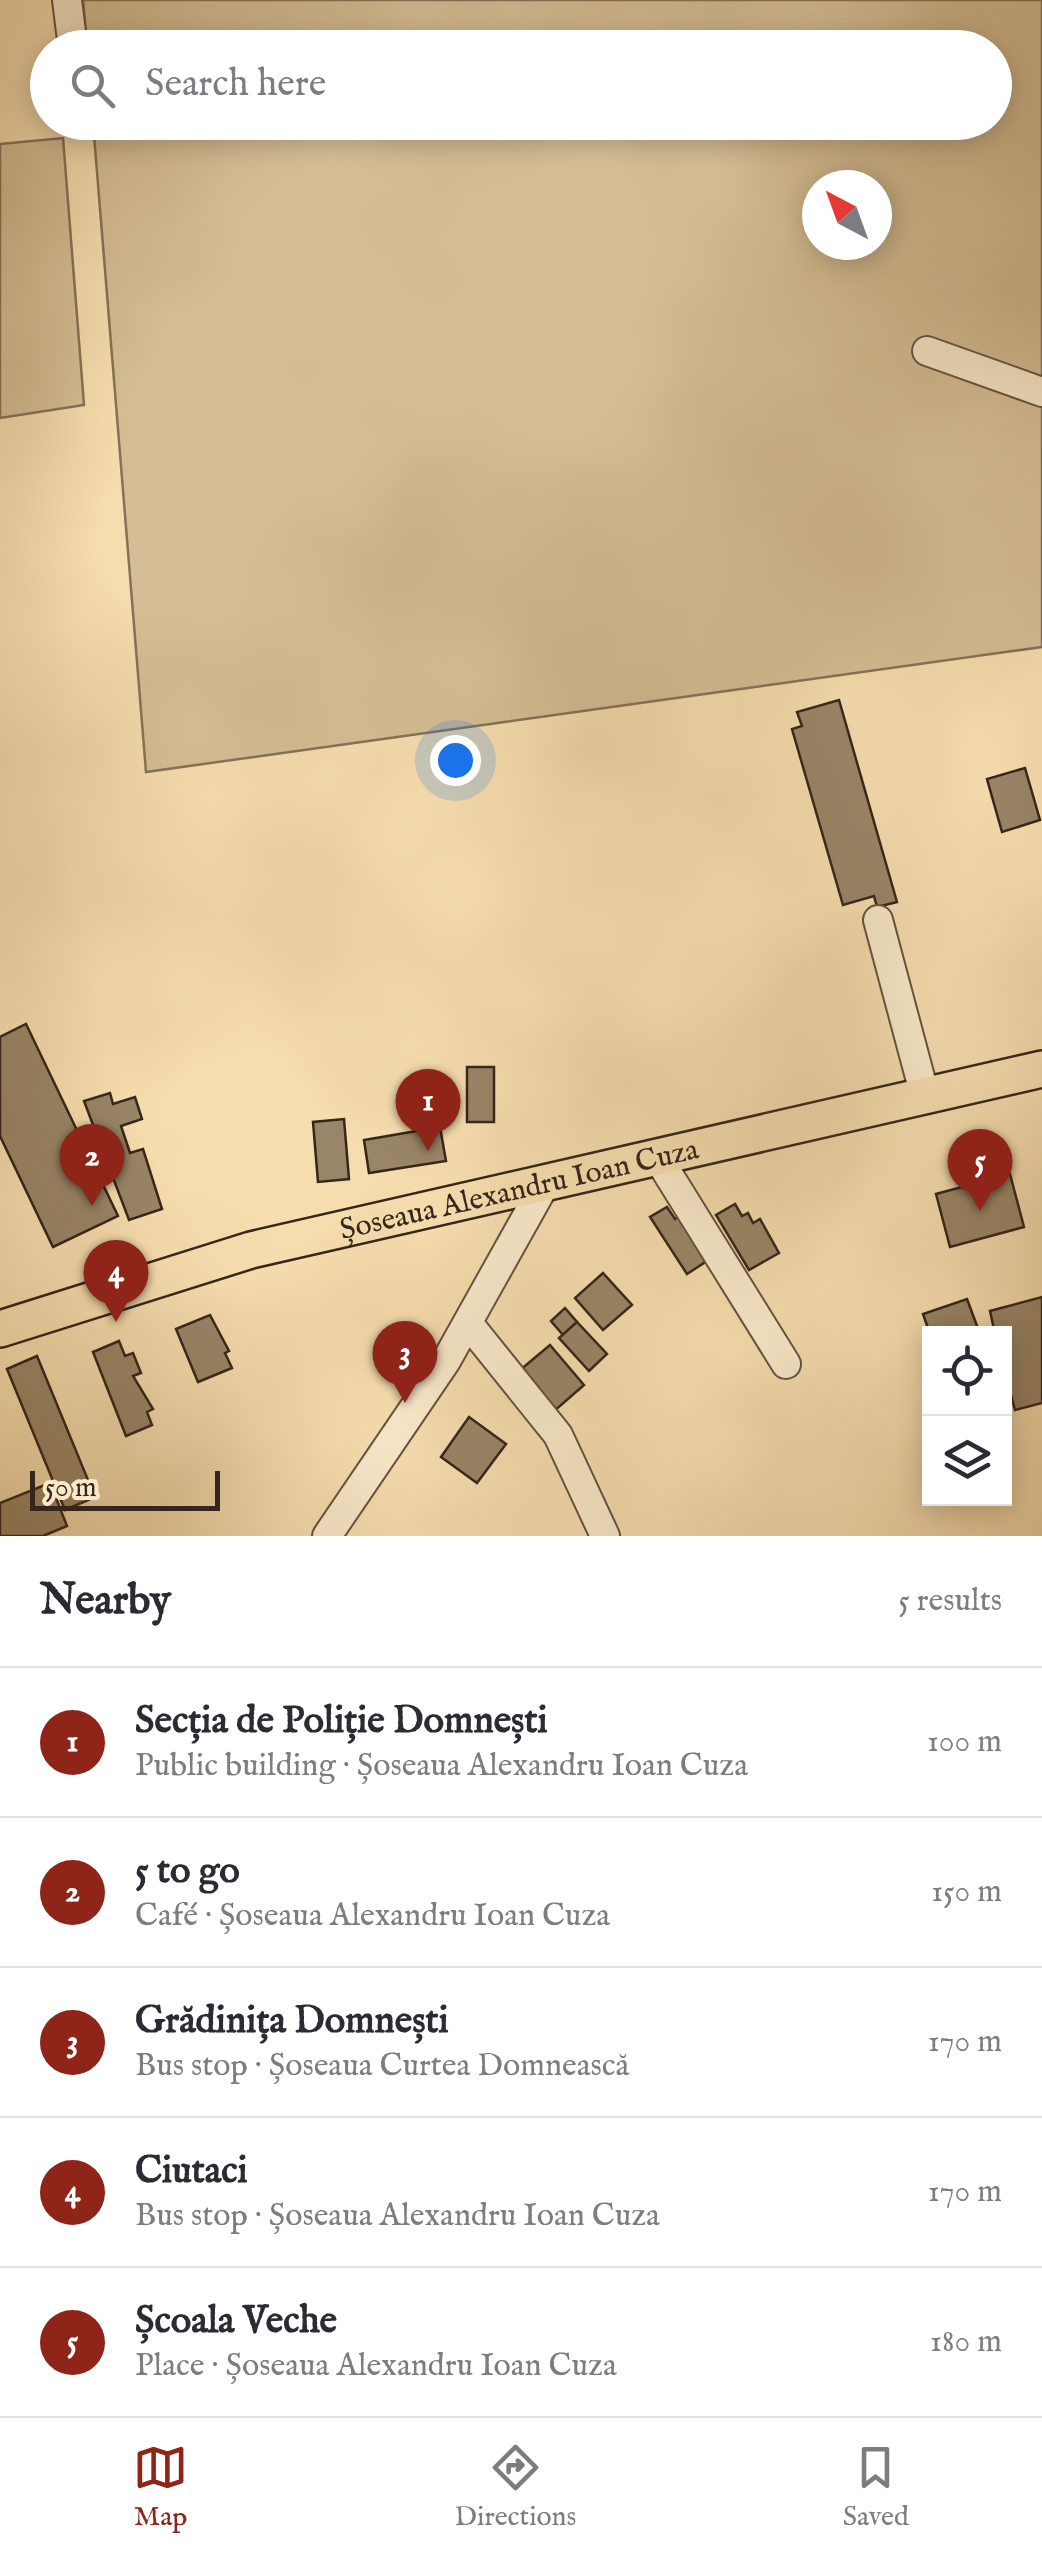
<!DOCTYPE html>
<meta charset="utf-8">
<style>
body{margin:0;font-family:"IM FELL English",serif;background:#f7f7f7;color:#2b2b33}
.controls{position:absolute;right:30px;bottom:30px;display:grid;overflow:hidden;border-radius:0px;box-shadow:0 5px 25px #0003}
.controls button{width:90px;height:90px;display:grid;place-items:center;padding:0;border:0;border-bottom:2px solid #e1e1e2;background:#fff;color:#2b2b33;font:50px sans-serif}
.compass{position:absolute;left:802px;top:170px;width:90px;height:90px;border-radius:50%;background:#fff;box-shadow:0 5px 25px #0003;rotate:319deg}
.scale{position:absolute;left:30px;bottom:25px;width:190px;box-sizing:border-box;padding-left:10px;border:5px solid #35251b;border-top:0;font-size:28px;line-height:35px;white-space:nowrap;color:#35251b;-webkit-text-stroke:8px #f9e9ca;paint-order:stroke}
.you{position:absolute;left:455px;top:760px;width:35px;height:35px;margin:-25px;border:8px solid #fff;border-radius:50%;background:#1a73e8;box-shadow:0 0 0 15px #1a73e833}
.badge{display:grid;place-items:center;width:65px;height:65px;border-radius:50%;background:#8f2418;color:#fff;font-size:32px;font-weight:700}
.pin{position:absolute;translate:-50% -82px;filter:drop-shadow(0 2px 5px #0008)}
.pin::after{content:'';position:absolute;top:52px;width:35px;height:30px;background:inherit;clip-path:polygon(0 0,100% 0,50% 100%)}
.list{margin:0;padding:0;list-style:none}
h2{display:flex;justify-content:space-between;align-items:center;height:130px;margin:0;padding:0 40px;font-size:42px}
h2 small{font-size:32px;font-weight:400;color:#7c7c81}
.list li{display:grid;grid-template-columns:65px 1fr auto;gap:30px;align-items:center;box-sizing:border-box;height:150px;padding:0 40px;border-top:2px solid #e1e1e2}
.list b{display:block;font-size:38px;white-space:nowrap}
.list p{margin:0;font-size:32px;white-space:nowrap;color:#7c7c81}
.list em{font-size:32px;font-style:normal;color:#7c7c81}
.icon{flex:none;width:55px;height:55px;fill:none;stroke:currentColor;stroke-width:2;stroke-linecap:round;stroke-linejoin:round}
.map{position:relative;flex:none;width:1042px;height:1536px;overflow:hidden}
.search{position:absolute;background:#fff;box-shadow:0 5px 25px #0003;left:30px;right:30px;top:30px;height:110px;display:flex;align-items:center;gap:25px;box-sizing:border-box;padding:0 35px;border-radius:55px;color:#7c7c81;font-size:38px}
.sheet{height:880px;background:#fff}
nav{display:flex;justify-content:space-around;align-items:center;box-sizing:border-box;height:140px;border-top:2px solid #e1e1e2;background:#fff;font-size:28px;color:#7c7c81}
nav a{display:grid;justify-items:center;gap:5px}
nav .on{color:#8f2418}
.map>svg:first-child{display:block}
.green{fill:#d5be95;stroke:#857258;stroke-width:2.5;fill-rule:evenodd}
.building{fill:#998567;stroke:#35251b;stroke-width:2.5}
.lines{fill:none;stroke-linecap:round;stroke-linejoin:round}
.minor-casing{stroke:#655340;stroke-width:32}
.major-casing{stroke:#35251b;stroke-width:40}
.minor{stroke:#f9e9ca;stroke-width:28}
.major{stroke:#f6ddae;stroke-width:35}
.labels{text-anchor:middle;stroke-width:8;stroke-linejoin:round;paint-order:stroke}
.street-label{font-size:30px;fill:#35251b;stroke:#f9e9ca}
</style>
<div class="map">
<svg width="1042" height="1536" viewBox="0 0 1042 1536">
<rect width="100%" height="100%" fill="#f6ddae"/>
<filter id="stains"><feTurbulence type="fractalNoise" baseFrequency=".002" numOctaves="4"/><feColorMatrix values="0 0 0 0 .2 0 0 0 0 .09 0 0 0 0 .02 0 0 0 .5 -.17"/></filter>
<radialGradient id="worn" r=".72"><stop offset=".6" stop-color="#630" stop-opacity="0"/><stop offset="1" stop-color="#630" stop-opacity=".3"/></radialGradient>
<g class="green">
<path d="M 83,0 L 1042,0 L 1042,647 L 146,772 L 93,123 L 994,122 L 994,48 L 87,47 ZM 817,185 L 877,185 L 877,245 L 817,245 Z"/>
<path d="M 63,138 L 84,405 L 0,418 L 0,144 Z"/>
</g>
<g class="building">
<path d="M 839,700 L 897,902 L 877,907 L 874,896 L 843,905 L 792,729 L 802,726 L 797,712 Z"/>
<path d="M 1025,768 L 1040,820 L 1002,832 L 987,779 Z"/>
<path d="M 26,1024 L 118,1216 L 53,1247 L 0,1136 L 0,1037 Z"/>
<rect x="467" y="1067" width="27" height="55"/>
<path d="M 110,1093 L 113,1104 L 135,1097 L 142,1119 L 121,1126 L 130,1153 L 143,1149 L 162,1209 L 129,1220 L 84,1101 Z"/>
<path d="M 344,1119 L 349,1179 L 318,1182 L 313,1122 Z"/>
<path d="M 440,1127 L 446,1161 L 369,1173 L 364,1140 Z"/>
<path d="M 1010,1174 L 1024,1227 L 950,1247 L 936,1194 Z"/>
<path d="M 735,1204 L 742,1216 L 748,1213 L 753,1223 L 760,1219 L 779,1253 L 749,1270 L 716,1215 Z"/>
<path d="M 667,1207 L 675,1219 L 682,1214 L 710,1259 L 687,1274 L 650,1217 Z"/>
<path d="M 603,1273 L 632,1305 L 603,1330 L 575,1298 Z"/>
<path d="M 1042,1297 L 1042,1403 L 1015,1410 L 1004,1370 L 1004,1334 L 995,1334 L 990,1311 Z"/>
<path d="M 967,1299 L 980,1334 L 930,1334 L 923,1314 Z"/>
<path d="M 565,1308 L 577,1322 L 563,1335 L 551,1321 Z"/>
<path d="M 210,1315 L 229,1351 L 225,1353 L 232,1368 L 198,1382 L 176,1329 Z"/>
<path d="M 577,1322 L 607,1354 L 589,1371 L 559,1338 Z"/>
<path d="M 119,1341 L 125,1356 L 133,1353 L 141,1373 L 133,1376 L 153,1409 L 147,1412 L 152,1425 L 126,1436 L 93,1352 Z"/>
<path d="M 550,1345 L 584,1385 L 553,1412 L 519,1371 Z"/>
<path d="M 37,1356 L 95,1497 L 65,1510 L 7,1369 Z"/>
<path d="M 469,1417 L 506,1444 L 477,1483 L 441,1457 Z"/>
<path d="M 50,1483 L 67,1526 L 43,1536 L 0,1536 L 0,1503 Z"/>
</g>
<g class="lines">
<g class="minor-casing">
<g id="minor">
<path d="M 67,0 L 73,48"/>
<path d="M 927,351 L 1042,392"/>
<path d="M 878,920 L 925,1096"/>
<path d="M 658,1158 L 786,1364"/>
<path d="M 468,1323 L 558,1435 L 605,1536"/>
<path d="M 327,1536 L 446,1361 L 545,1184"/>
</g>
</g>
<g class="major-casing">
<g id="major">
<path id="s1" d="M 0,1329 L 251,1250 L 1042,1069"/>
</g>
</g>
<use href="#minor" class="minor"/>
<use href="#major" class="major"/>
</g>
<g class="labels">
<g class="street-label">
<text dy="10" stroke="none"><textPath href="#s1" startOffset="538">Șoseaua Alexandru Ioan Cuza</textPath></text>
</g>
</g>
<rect width="100%" height="100%" filter="url(#stains)"/>
<rect width="100%" height="100%" fill="url(#worn)"/>
</svg>
<div class="controls">
<button><svg class="icon" aria-label="locate" viewBox="0 0 24 24"><circle cx="12" cy="12" r="6"/><path d="M12 2v4M12 18v4M2 12h4M18 12h4"/></svg></button>
<button><svg class="icon" aria-label="layers" viewBox="0 0 24 24"><path d="M12 4l9 5-9 5-9-5zM3 14l9 5 9-5"/></svg></button>
</div>
<svg class="compass" viewBox="-18 -18 36 36"><path d="M0-13l5 13h-10z" fill="#e53935"/><path d="M0 13l5-13h-10z" fill="#7c7c81"/></svg>
<div class="scale">50 m</div>
<div class="you"></div>
<div class="pin badge" style="left:428px;top:1151px">1</div>
<div class="pin badge" style="left:92px;top:1206px">2</div>
<div class="pin badge" style="left:405px;top:1403px">3</div>
<div class="pin badge" style="left:116px;top:1322px">4</div>
<div class="pin badge" style="left:980px;top:1211px">5</div>
<div class="search"><svg class="icon" aria-label="search" viewBox="0 0 24 24"><circle cx="10" cy="10" r="6"/><path d="M15 15l6 6"/></svg>Search here</div>
</div>
<section class="sheet">
<h2>Nearby<small>5 results</small></h2>
<ul class="list">
<li><span class="badge">1</span><div><b>Secția de Poliție Domnești</b><p>Public building · Șoseaua Alexandru Ioan Cuza</p></div><em>100 m</em></li>
<li><span class="badge">2</span><div><b>5 to go</b><p>Café · Șoseaua Alexandru Ioan Cuza</p></div><em>150 m</em></li>
<li><span class="badge">3</span><div><b>Grădinița Domnești</b><p>Bus stop · Șoseaua Curtea Domnească</p></div><em>170 m</em></li>
<li><span class="badge">4</span><div><b>Ciutaci</b><p>Bus stop · Șoseaua Alexandru Ioan Cuza</p></div><em>170 m</em></li>
<li><span class="badge">5</span><div><b>Școala Veche</b><p>Place · Șoseaua Alexandru Ioan Cuza</p></div><em>180 m</em></li>
</ul>
</section>
<nav>
<a class="on"><svg class="icon" aria-label="map" viewBox="0 0 24 24"><path d="M3 6l6-2 6 2 6-2v14l-6 2-6-2-6 2zM9 4v14M15 6v14"/></svg>Map</a>
<a><svg class="icon" aria-label="directions" viewBox="0 0 24 24"><path d="M12 3l9 9-9 9-9-9zM9 14v-3h6M13 9l2 2-2 2"/></svg>Directions</a>
<a><svg class="icon" aria-label="saved" viewBox="0 0 24 24"><path d="M7 4h10v16l-5-4-5 4z"/></svg>Saved</a>
</nav>
